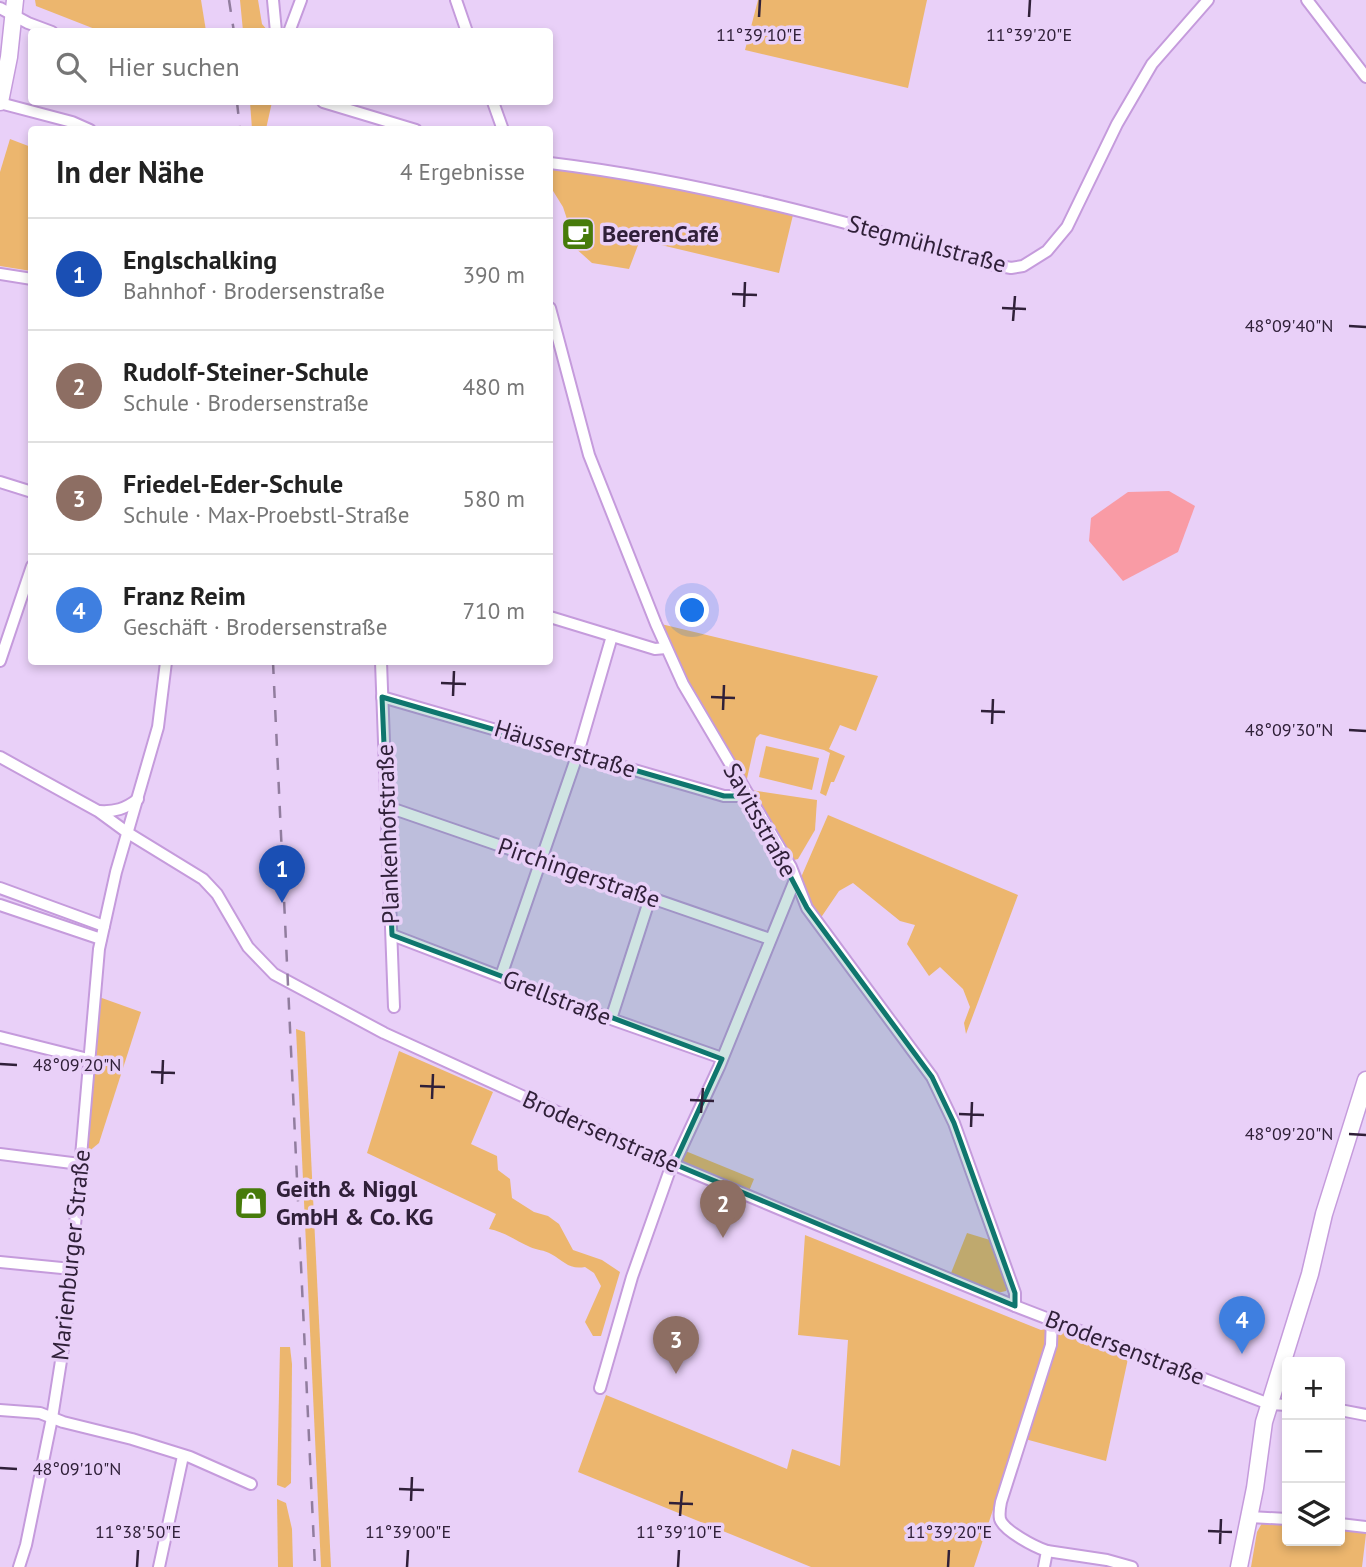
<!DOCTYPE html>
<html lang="de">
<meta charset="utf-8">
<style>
body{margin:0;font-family:"PT Sans",sans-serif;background:#f6f6f6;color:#222}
.controls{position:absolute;right:21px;bottom:21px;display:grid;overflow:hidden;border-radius:7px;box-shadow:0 4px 10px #0003}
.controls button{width:63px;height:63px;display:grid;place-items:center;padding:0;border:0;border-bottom:2px solid #e0e0e0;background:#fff;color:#222;font:35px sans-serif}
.you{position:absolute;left:693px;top:611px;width:24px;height:24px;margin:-18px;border:5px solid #fff;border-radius:50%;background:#1a73e8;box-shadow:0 0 0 10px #1a73e833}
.badge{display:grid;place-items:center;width:46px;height:46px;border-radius:50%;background:#477b0b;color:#fff;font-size:23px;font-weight:700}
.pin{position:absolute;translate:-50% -58px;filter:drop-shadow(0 2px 4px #0008)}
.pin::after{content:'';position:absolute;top:37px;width:24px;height:21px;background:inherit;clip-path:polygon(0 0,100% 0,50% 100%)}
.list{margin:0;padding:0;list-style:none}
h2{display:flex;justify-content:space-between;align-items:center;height:91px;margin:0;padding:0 28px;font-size:30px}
h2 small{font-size:23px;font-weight:400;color:#767676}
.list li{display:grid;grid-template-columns:46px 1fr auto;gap:21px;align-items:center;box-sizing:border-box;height:112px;padding:0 28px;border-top:2px solid #e0e0e0}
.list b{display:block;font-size:26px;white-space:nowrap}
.list p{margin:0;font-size:23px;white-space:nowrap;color:#767676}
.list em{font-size:23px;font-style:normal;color:#767676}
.icon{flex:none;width:38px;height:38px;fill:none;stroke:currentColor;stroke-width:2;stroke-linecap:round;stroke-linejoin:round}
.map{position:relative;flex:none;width:1366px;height:1567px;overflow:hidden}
.search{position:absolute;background:#fff;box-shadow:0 4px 10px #0003;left:28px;top:28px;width:525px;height:77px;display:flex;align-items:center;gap:18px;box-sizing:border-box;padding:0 24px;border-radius:7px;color:#767676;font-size:26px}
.panel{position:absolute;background:#fff;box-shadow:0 4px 10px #0003;left:28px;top:126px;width:525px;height:539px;border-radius:7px}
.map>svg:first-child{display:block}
.green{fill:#ecb66e}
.water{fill:#f99ba5}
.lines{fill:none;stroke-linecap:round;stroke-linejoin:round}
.street-casing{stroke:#c59bdc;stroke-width:14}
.secondary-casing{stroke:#c59bdc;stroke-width:19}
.street{stroke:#fff;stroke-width:10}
.secondary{stroke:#fff;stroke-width:16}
.rail{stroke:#917d9e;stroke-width:2.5;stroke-dasharray:12 12;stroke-linecap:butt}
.marked{fill:#0f766e;fill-opacity:0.2;stroke:#0f766e;stroke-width:5;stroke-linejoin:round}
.ticks{fill:none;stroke:#302039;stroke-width:2.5}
.labels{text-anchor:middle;stroke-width:7;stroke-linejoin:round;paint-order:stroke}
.poi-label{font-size:24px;font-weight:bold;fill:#302039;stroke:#e9d0f8;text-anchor:start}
.street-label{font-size:24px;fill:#302039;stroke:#e9d0f8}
.ticks-label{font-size:18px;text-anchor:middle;fill:#302039;stroke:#e9d0f8;stroke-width:7;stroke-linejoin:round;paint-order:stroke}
</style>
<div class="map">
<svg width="1366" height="1567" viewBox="0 0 1366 1567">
<rect width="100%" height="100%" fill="#e9d0f8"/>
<g class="green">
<path d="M 35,0 L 201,0 L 206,31 L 100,31 L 36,6 Z"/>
<path d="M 240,0 L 258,0 L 262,24 L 268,31 L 243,31 Z"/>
<path d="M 758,0 L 927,0 L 908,88 L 745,50 Z"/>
<path d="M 250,102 L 272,102 L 266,129 L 252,129 Z"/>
<path d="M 10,139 L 31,147 L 31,271 L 0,266 L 0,172 Z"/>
<path d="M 550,167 C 632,178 712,195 793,215 L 779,273 L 640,240 L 629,269 L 592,263 L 563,237 L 570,228 L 563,207 L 550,186 Z"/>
<path d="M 661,624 L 878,676 L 856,731 L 840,725 L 829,749 L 845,756 L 834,782 L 831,782 L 826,796 L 820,793 L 830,753 L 824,750 L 760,734 L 756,738 L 746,783 L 687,680 Z"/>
<path d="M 766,746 L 819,758 L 812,790 L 759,777 Z"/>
<path d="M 750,790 L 817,800 L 815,830 L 798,859 L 794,860 L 791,858 Z"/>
<path d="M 828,815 L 1018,895 L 966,1034 L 964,1023 L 970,1007 L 963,989 L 940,967 L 929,976 L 907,944 L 915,925 L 900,921 L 853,883 L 839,891 L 820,919 L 799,882 Z"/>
<path d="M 99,997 L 141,1012 L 99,1143 L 87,1153 Z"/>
<path d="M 296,1029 L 305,1032 L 331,1567 L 321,1567 Z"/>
<path d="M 399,1051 L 493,1092 L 471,1144 L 497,1156 L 498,1170 L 510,1179 L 512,1198 L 534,1212 L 548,1216 L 559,1224 L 573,1250 L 602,1260 L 620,1272 L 601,1336 L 593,1336 L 585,1322 L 601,1286 L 594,1273 L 585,1267 C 569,1270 564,1261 551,1254 C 545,1250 536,1250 530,1247 C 516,1241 505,1232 489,1229 L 496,1214 L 367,1153 Z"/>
<path d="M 683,1150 L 754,1179 L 749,1191 L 679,1162 Z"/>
<path d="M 967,1233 L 990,1240 L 1009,1284 L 1006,1291 L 997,1293 L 951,1273 Z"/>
<path d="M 805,1235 L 1041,1330 L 1046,1329 L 1048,1344 L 974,1567 L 811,1567 L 578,1472 L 606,1395 L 787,1469 L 792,1449 L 840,1466 L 848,1340 L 798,1335 Z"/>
<path d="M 1064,1328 L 1129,1354 L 1106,1461 L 1025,1439 L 1055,1337 L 1058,1331 Z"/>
<path d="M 280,1347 L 290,1347 L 292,1364 L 291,1483 L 285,1488 L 277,1485 Z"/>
<path d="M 277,1499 L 286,1503 L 292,1529 L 293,1567 L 278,1567 Z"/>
<path d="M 1287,1520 L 1287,1541 L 1340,1541 L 1340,1526 L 1360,1528 L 1366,1534 L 1362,1567 L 1251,1567 L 1257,1532 L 1262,1523 Z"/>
</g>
<path class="water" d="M 1169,491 L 1195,506 L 1178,552 L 1123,581 L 1089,541 L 1091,518 L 1128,492 Z"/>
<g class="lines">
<g class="street-casing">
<g id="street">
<path d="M 273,0 L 276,32"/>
<path d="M 456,0 L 467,32"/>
<path d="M 1307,0 L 1366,77"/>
<path d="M 0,8 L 28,23 L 52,32"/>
<path d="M 289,32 L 301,0"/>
<path d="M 323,102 L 416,130"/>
<path d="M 493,102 L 503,130"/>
<path d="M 0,103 L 72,122 L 90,130"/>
<path d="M 550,163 C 699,181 846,221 990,264 L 1011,268 L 1023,266 L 1047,251 L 1067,227 L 1117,124 L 1152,64 L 1208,0"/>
<path d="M 0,274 L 32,279"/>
<path d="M 550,308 L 589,455 L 656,624 L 683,684 L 791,867 L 807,908 L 932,1077 L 954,1123 L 1015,1293 L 1015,1306"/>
<path d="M 0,482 L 32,492"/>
<path d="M 550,617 L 655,649 L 666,648"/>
<path d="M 0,661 L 32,566"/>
<path d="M 381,662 L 394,1007"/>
<path d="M 382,697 L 724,796 L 748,796"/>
<path d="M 0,757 L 98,811 L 128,833 L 203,879 L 217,894 L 248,947 L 274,974 L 384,1033 L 658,1158 L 794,1215 L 1015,1306 L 1269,1404 L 1287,1405"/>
<path d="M 388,807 L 770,939"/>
<path d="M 99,811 C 115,812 125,809 138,799"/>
<path d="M 0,888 L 104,926"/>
<path d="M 0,905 L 101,939"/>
<path d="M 392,935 L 611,1019 L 722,1058"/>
<path d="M 501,976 L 578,753 L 612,636"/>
<path d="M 611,1019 L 650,898"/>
<path d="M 0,1037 L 88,1059"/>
<path d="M 0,1154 L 80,1164"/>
<path d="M 674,1164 L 719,1067 L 795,880"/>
<path d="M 0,1262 L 72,1269"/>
<path d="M 600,1388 L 632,1277 L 672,1164"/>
<path d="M 0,1410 L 40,1413 L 63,1422 L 132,1439 L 190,1457 L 251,1484"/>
<path d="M 1340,1410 L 1366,1415"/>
<path d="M 1250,1517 L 1287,1519"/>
<path d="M 1340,1524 L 1366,1527"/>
<path d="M 1047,1551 L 1107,1560 L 1132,1567"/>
<path d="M 19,1567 L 26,1545 L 52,1418 L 66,1329 L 99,949 L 116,872 L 158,727 L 166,662"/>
<path d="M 159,1567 L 183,1456"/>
<path d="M 1044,1567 L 1047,1551 C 1035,1547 1004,1531 1000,1519 C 999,1514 1000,1507 1001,1502 L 1051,1345 L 1052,1319"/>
</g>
</g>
<g class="secondary-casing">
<g id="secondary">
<path d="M 0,102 L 9,57 L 15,0"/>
<path d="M 1239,1567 L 1255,1488 L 1264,1422 L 1310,1274 L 1324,1214 L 1366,1080"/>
</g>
</g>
<use href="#street" class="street"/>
<use href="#secondary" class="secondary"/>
<g class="rail">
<path d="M 229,0 L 234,32"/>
<path d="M 237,102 L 240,130"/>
<path d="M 273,662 L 315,1567"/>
</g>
</g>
<path class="marked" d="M 382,697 L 724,796 L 748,796 L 807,908 L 932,1077 L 954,1123 L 1015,1293 L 1015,1306 L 674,1164 L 722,1059 L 392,935 Z"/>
<path class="ticks" d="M 759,17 L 760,0M 1029,17 L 1030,0M 732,294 L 757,295M 744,307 L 745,282M 1002,308 L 1026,309M 1013,321 L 1015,296M 1349,326 L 1366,327M 441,683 L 466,684M 453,696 L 454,671M 711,697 L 735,698M 723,710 L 724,685M 981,711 L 1005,712M 992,724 L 993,699M 1349,730 L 1366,731M 0,1064 L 17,1065M 151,1072 L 175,1073M 162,1084 L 163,1060M 420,1086 L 445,1087M 432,1099 L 433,1074M 690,1100 L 714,1101M 701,1113 L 703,1088M 959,1114 L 984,1115M 971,1127 L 972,1102M 1349,1134 L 1366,1135M 0,1468 L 17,1469M 399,1489 L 424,1490M 411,1501 L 412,1477M 669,1503 L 693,1504M 680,1516 L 682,1491M 1208,1531 L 1232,1532M 1220,1544 L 1221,1519M 137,1567 L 138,1550M 407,1567 L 408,1550M 678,1567 L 679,1550M 948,1567 L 949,1550"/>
<defs>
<g id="cafe-square" transform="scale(1.75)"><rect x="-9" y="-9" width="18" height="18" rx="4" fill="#477b0b" stroke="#e9d0f8"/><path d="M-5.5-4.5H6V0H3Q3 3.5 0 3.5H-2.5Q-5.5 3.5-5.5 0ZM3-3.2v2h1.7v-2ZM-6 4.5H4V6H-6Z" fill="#fff"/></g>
<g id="shop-square" transform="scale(1.75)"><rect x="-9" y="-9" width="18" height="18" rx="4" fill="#477b0b" stroke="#e9d0f8"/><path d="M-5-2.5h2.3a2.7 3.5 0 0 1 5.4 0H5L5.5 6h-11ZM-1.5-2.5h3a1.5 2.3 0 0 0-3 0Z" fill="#fff"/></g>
</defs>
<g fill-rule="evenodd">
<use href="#cafe-square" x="578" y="234"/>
<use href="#shop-square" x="251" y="1203"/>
</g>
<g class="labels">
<g class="poi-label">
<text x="602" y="242">BeerenCafé</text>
<text x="276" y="1197">Geith &amp; Niggl<tspan x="276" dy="28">GmbH &amp; Co. KG</tspan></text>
</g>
<g class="street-label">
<text transform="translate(927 244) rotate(15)" y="8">Stegmühlstraße</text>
<text transform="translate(565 749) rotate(17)" y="8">Häusserstraße</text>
<text transform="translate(760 820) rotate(61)" y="8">Savitsstraße</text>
<text transform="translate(388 834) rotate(-92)" y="8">Plankenhofstraße</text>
<text transform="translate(579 873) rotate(19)" y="8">Pirchingerstraße</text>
<text transform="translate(557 998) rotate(21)" y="8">Grellstraße</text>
<text transform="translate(601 1132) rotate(24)" y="8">Brodersenstraße</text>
<text transform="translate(71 1255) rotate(-84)" y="8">Marienburger Straße</text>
<text transform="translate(1125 1348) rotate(21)" y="8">Brodersenstraße</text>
</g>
</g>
<g class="ticks-label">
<text x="759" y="41">11°39'10"E</text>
<text x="1029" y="41">11°39'20"E</text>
<text x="1289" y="332">48°09'40"N</text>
<text x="1289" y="736">48°09'30"N</text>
<text x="77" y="1071">48°09'20"N</text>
<text x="1289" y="1140">48°09'20"N</text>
<text x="77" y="1475">48°09'10"N</text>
<text x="138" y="1538">11°38'50"E</text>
<text x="408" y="1538">11°39'00"E</text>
<text x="679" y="1538">11°39'10"E</text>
<text x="949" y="1538">11°39'20"E</text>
</g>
</svg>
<div class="controls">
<button>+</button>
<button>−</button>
<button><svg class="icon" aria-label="layers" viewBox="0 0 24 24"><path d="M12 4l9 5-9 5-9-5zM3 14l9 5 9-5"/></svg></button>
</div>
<div class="you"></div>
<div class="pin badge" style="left:282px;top:903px;background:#1a4fb4">1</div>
<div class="pin badge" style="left:723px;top:1238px;background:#8d6e63">2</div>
<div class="pin badge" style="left:676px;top:1374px;background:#8d6e63">3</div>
<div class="pin badge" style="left:1242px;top:1354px;background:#3f7fe0">4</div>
<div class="search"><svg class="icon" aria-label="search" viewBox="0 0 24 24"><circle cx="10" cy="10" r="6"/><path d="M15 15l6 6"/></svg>Hier suchen</div>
<section class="panel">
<h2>In der Nähe<small>4 Ergebnisse</small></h2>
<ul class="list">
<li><span class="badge" style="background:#1a4fb4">1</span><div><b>Englschalking</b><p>Bahnhof · Brodersenstraße</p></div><em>390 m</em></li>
<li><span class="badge" style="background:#8d6e63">2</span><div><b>Rudolf-Steiner-Schule</b><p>Schule · Brodersenstraße</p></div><em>480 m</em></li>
<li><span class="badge" style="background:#8d6e63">3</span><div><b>Friedel-Eder-Schule</b><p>Schule · Max-Proebstl-Straße</p></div><em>580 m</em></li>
<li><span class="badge" style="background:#3f7fe0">4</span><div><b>Franz Reim</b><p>Geschäft · Brodersenstraße</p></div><em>710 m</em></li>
</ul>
</section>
</div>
